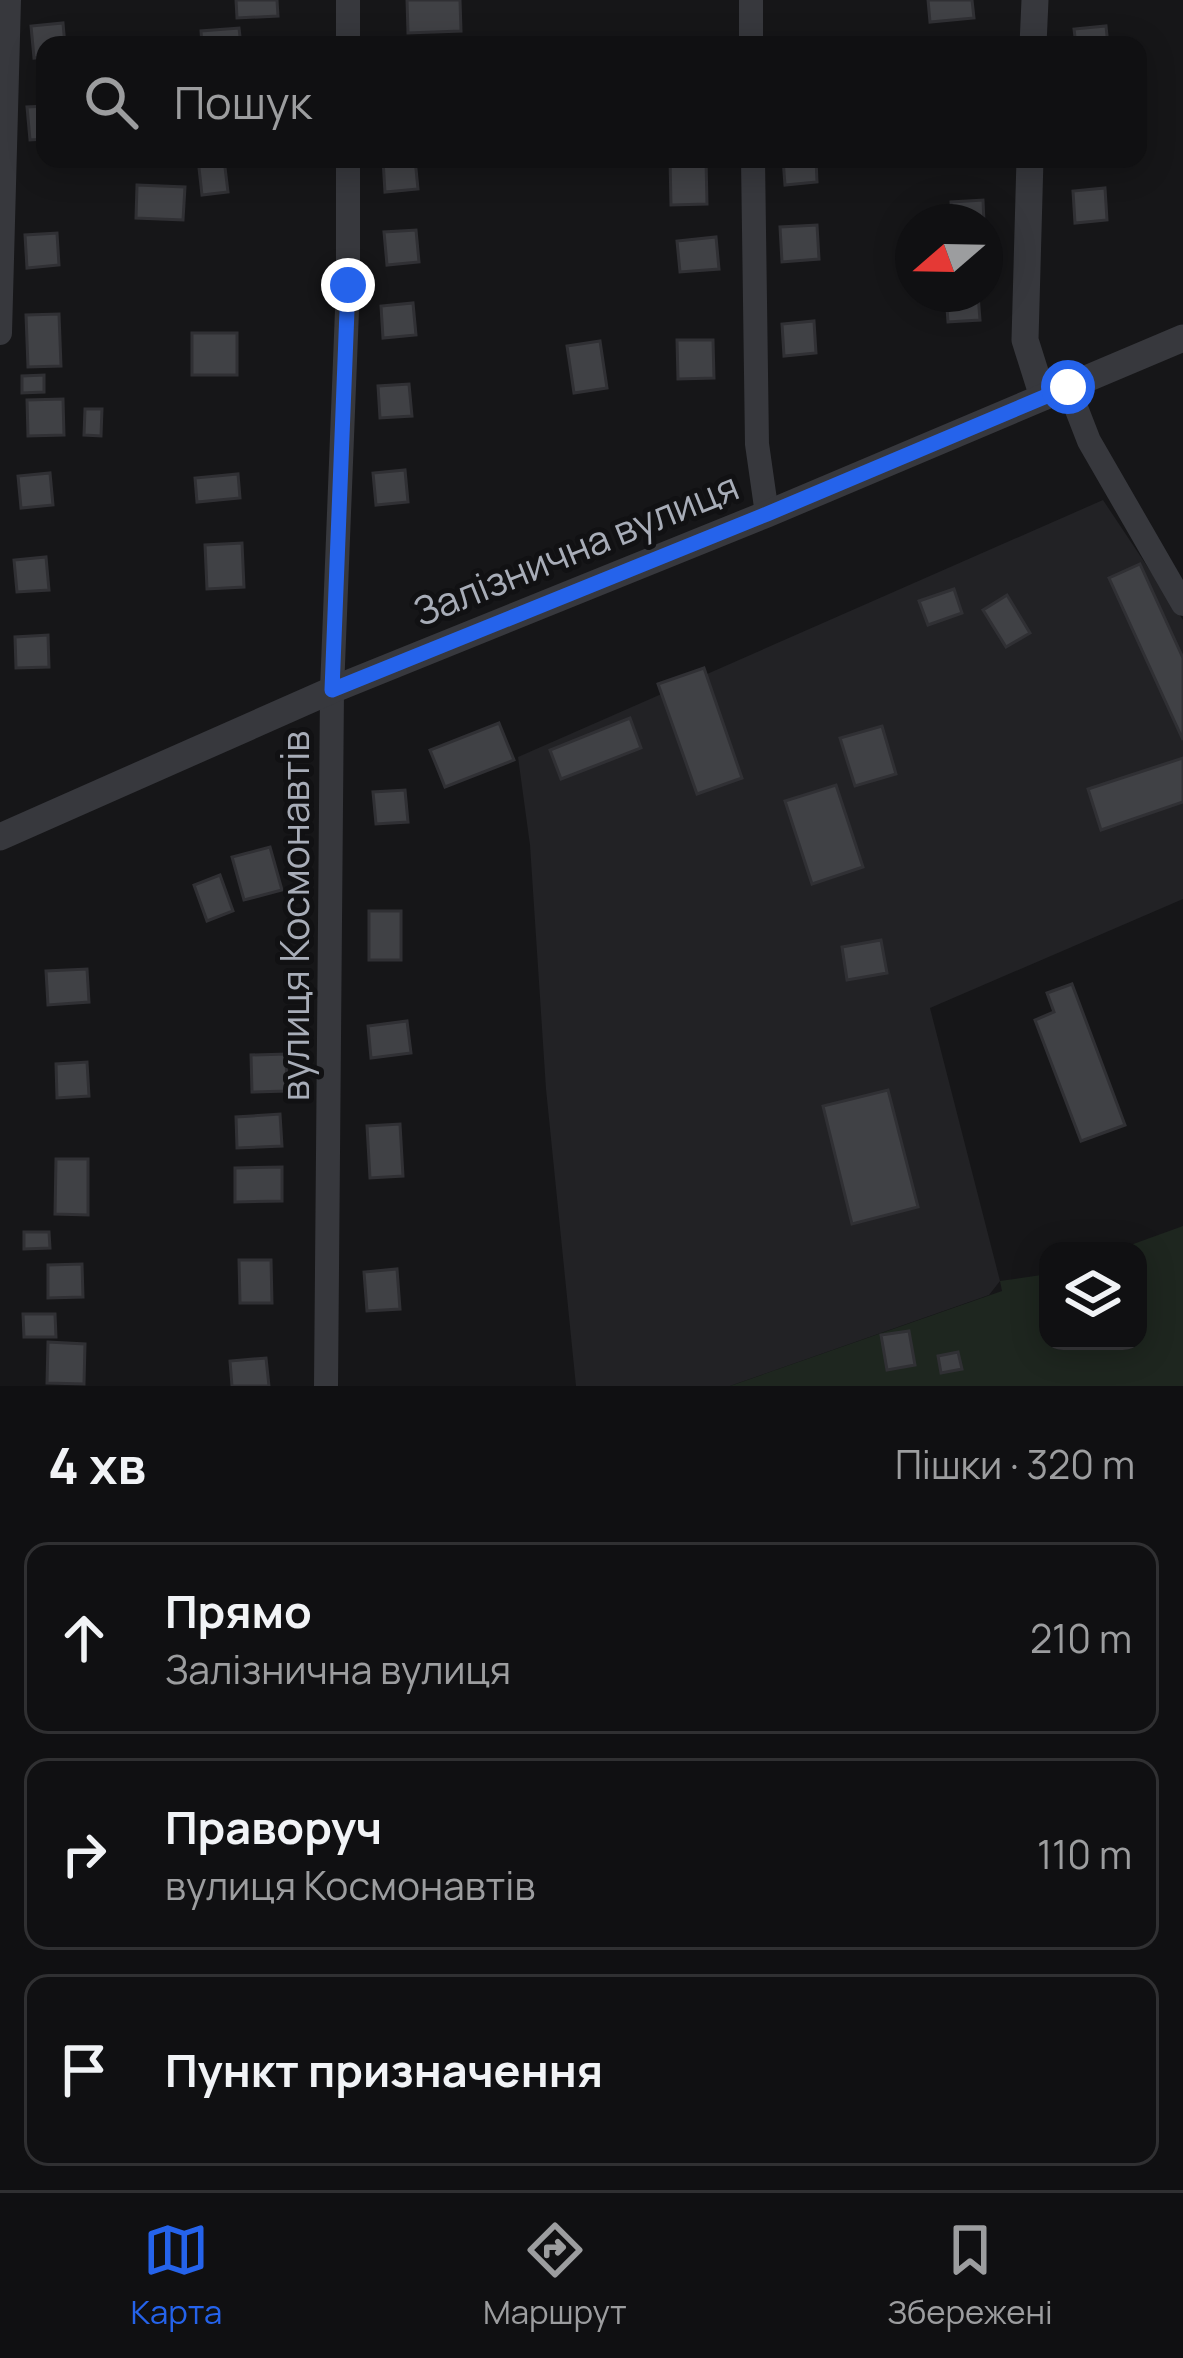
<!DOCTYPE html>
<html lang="uk">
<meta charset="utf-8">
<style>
body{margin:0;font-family:Manrope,sans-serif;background:#1e1e20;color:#f1f3f6}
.controls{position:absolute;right:36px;bottom:36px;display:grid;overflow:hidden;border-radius:24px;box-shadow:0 6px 30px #0003}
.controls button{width:108px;height:108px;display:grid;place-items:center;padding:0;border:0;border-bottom:3px solid #303032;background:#101012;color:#f1f3f6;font:60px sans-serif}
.compass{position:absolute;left:895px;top:204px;width:108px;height:108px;border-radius:50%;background:#101012;box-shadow:0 6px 30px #0003;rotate:250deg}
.stop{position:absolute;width:36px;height:36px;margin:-27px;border:9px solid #2563eb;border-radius:50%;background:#fff}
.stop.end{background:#2563eb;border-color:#fff;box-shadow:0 3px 12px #0008}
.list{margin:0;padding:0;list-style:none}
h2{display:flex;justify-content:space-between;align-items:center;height:156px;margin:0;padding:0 48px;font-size:51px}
h2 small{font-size:39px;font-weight:400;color:#9c9d9f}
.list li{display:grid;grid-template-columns:78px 1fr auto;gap:36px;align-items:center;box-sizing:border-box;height:192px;margin:0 24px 24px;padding:0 24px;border:3px solid #303032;border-radius:24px}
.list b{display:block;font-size:45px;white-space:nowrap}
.list p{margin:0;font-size:39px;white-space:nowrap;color:#9c9d9f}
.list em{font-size:39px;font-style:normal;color:#9c9d9f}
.icon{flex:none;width:66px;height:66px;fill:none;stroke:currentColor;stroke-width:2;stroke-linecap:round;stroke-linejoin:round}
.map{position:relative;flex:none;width:1183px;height:1386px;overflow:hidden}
.search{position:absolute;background:#101012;box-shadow:0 6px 30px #0003;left:36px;right:36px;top:36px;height:132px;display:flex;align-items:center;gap:30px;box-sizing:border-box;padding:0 42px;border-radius:24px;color:#9c9d9f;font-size:45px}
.sheet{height:804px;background:#101012}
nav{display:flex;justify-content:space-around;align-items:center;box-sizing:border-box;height:168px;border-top:3px solid #303032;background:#101012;font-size:33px;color:#9c9d9f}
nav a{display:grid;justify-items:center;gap:6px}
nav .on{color:#2563eb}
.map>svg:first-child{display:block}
.built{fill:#222225}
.green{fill:#1e261f}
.building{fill:#404145;stroke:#303034;stroke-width:3}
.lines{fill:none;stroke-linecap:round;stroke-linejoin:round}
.minor{stroke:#37383d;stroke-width:24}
.tertiary{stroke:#37383d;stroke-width:27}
.route{stroke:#2563eb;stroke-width:15}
.labels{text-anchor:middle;stroke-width:10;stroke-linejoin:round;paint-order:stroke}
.street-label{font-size:39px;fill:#a8adb8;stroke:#111113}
</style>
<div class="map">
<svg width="1183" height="1386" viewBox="0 0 1183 1386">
<rect width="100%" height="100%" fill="#161618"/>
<path class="built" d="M 1103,500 L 1183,620 L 1183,899 L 930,1008 L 1000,1281 L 989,1295 L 730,1386 L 576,1386 L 546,1089 L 530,845 L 518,757 Z"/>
<path class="green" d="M 1183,1226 L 1183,1386 L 730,1386 L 1002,1291 L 1000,1281 L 1048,1274 L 1048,1341 L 1138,1341 L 1138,1251 L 1114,1251 Z"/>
<g class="building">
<path d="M 236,0 L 277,0 L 278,16 L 237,18 Z"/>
<path d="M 407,0 L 460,0 L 461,31 L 408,33 Z"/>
<path d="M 928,0 L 972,0 L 974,18 L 930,22 Z"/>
<path d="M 63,23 L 65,45 L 45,45 L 45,57 L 34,58 L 31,26 Z"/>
<path d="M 1106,26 L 1108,45 L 1076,45 L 1074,29 Z"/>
<path d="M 239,28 L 241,45 L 202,45 L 201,31 Z"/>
<path d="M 712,39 L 712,45 L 680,45 L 680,40 Z"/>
<path d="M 45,106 L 45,139 L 30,140 L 27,107 Z"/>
<path d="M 198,159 L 224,159 L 228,192 L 202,195 Z"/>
<path d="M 415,159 L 418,189 L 385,192 L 383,160 Z"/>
<path d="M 670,159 L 706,159 L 707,204 L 671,205 Z"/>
<path d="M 783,159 L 816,159 L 817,182 L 785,185 Z"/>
<path d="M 936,159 L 974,159 L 974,164 L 936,165 Z"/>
<path d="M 137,185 L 185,187 L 183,220 L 136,218 Z"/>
<path d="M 1105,188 L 1107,220 L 1075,223 L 1073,191 Z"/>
<path d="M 983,200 L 984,222 L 952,222 L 951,202 Z"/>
<path d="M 817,225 L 819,259 L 782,262 L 780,227 Z"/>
<path d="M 416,230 L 419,262 L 387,265 L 384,232 Z"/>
<path d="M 57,233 L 59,265 L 27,268 L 25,235 Z"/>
<path d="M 716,237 L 719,269 L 680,272 L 677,241 Z"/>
<path d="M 946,294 L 978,294 L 980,320 L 948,322 Z"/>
<path d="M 413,303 L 416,335 L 383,338 L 381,306 Z"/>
<path d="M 59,314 L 61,366 L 28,367 L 26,315 Z"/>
<path d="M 814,321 L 816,353 L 784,356 L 782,324 Z"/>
<rect x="192" y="333" width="45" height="42"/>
<path d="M 677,340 L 713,340 L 714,378 L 678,379 Z"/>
<path d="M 600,341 L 607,388 L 574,393 L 567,346 Z"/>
<path d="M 44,375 L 44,392 L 22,393 L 22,376 Z"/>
<path d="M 409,384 L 412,416 L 380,418 L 378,386 Z"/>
<path d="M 63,399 L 64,435 L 28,436 L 27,400 Z"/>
<path d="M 85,409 L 102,409 L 101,436 L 84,435 Z"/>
<path d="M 405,470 L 408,502 L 376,505 L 373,473 Z"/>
<path d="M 50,473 L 53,505 L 21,508 L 18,476 Z"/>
<path d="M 238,474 L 240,498 L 197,502 L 195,478 Z"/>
<path d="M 242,543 L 244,587 L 207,589 L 205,545 Z"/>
<path d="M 46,557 L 49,590 L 17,592 L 14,560 Z"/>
<path d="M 1140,564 L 1183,658 L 1183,740 L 1109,578 Z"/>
<path d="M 954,589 L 962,613 L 928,625 L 919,601 Z"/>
<path d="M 1007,595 L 1030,633 L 1006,647 L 983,610 Z"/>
<path d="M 48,635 L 49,667 L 16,668 L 15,637 Z"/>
<path d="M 704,668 L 742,778 L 697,794 L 658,684 Z"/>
<path d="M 630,718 L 641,748 L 561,779 L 550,750 Z"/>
<path d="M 499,723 L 514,760 L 445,787 L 430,750 Z"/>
<path d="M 882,726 L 896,774 L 855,786 L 840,738 Z"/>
<path d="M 1183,758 L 1183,802 L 1101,830 L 1088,789 Z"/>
<path d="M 836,785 L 863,867 L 812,884 L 785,801 Z"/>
<path d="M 405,790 L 408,822 L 376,824 L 373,792 Z"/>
<path d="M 270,847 L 282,890 L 244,900 L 232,857 Z"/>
<path d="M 220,875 L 233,911 L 207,921 L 194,885 Z"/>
<rect x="369" y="911" width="32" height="49"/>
<path d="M 881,940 L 887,973 L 847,980 L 842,947 Z"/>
<path d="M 87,969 L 89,1002 L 48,1005 L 46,971 Z"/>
<path d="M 1072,984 L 1125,1125 L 1081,1141 L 1035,1020 L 1054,1012 L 1047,993 Z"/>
<path d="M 407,1021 L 411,1053 L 371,1058 L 368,1026 Z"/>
<path d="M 286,1054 L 287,1091 L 252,1092 L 251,1055 Z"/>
<path d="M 87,1062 L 89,1096 L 57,1098 L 56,1064 Z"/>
<path d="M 888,1090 L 918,1207 L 852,1224 L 823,1106 Z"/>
<path d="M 280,1114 L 282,1146 L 237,1148 L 236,1117 Z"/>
<path d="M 400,1124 L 403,1176 L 370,1178 L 367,1126 Z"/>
<path d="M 56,1159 L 88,1159 L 88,1215 L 55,1214 Z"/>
<path d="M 282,1167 L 282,1201 L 235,1202 L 235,1168 Z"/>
<path d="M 24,1232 L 49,1232 L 50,1248 L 24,1249 Z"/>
<path d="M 239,1260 L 271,1260 L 272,1303 L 240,1303 Z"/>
<path d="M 82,1264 L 83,1297 L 48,1298 L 48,1265 Z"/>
<path d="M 397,1269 L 400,1309 L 367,1311 L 364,1272 Z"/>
<path d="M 23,1314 L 55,1314 L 56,1337 L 24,1337 Z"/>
<path d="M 909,1331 L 915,1365 L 887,1370 L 881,1335 Z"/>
<path d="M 48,1342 L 85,1344 L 84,1384 L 47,1383 Z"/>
<path d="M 958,1352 L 962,1369 L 941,1373 L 938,1356 Z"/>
<path d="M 266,1358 L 269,1386 L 232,1386 L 230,1361 Z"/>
</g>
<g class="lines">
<g class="minor">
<path d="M 348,0 L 348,45"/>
<path d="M 751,0 L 751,45"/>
<path d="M 753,159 L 757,444 L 767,514"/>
<path d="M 0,333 L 9,0"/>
<path d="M 1068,387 L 1089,441 L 1183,604"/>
<path d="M 326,1386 L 332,690 L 348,285 L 348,159"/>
</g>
<g class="tertiary">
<path d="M 1033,45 L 1035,0"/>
<path d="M 1030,159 L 1025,340 L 1043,397"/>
<path d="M 0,837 L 332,690 L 767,514 L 1183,338"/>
</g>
</g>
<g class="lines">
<path class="route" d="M 348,285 L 332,690 L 767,514 L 1068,387"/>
</g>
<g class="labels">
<g class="street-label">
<text transform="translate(576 549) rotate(-22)" y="14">Залізнична вулиця</text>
<text transform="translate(295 916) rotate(-90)" y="14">вулиця Космонавтів</text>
</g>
</g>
</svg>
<div class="controls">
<button><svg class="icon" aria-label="layers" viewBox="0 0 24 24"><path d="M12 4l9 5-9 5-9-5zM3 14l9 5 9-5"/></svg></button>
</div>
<svg class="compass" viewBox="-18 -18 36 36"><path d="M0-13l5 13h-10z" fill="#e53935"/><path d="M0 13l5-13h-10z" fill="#9c9d9f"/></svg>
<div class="stop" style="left:1068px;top:387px"></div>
<div class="stop end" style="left:348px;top:285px"></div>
<div class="search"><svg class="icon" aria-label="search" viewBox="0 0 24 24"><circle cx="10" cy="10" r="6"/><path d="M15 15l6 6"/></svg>Пошук</div>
</div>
<section class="sheet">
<h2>4 хв<small>Пішки · 320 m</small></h2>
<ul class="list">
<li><svg class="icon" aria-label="ahead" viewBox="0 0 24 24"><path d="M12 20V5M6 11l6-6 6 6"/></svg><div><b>Прямо</b><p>Залізнична вулиця</p></div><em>210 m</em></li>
<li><svg class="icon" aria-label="right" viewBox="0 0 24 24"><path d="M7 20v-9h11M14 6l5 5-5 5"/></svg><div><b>Праворуч</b><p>вулиця Космонавтів</p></div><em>110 m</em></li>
<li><svg class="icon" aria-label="arrive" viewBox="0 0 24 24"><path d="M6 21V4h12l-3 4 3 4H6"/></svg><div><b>Пункт призначення</b></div></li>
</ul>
</section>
<nav>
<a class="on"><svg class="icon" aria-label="map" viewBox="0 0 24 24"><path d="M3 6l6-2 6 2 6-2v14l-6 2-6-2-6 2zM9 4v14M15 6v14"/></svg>Карта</a>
<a><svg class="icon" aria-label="directions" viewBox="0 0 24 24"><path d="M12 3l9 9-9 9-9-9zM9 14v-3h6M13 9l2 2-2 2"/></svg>Маршрут</a>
<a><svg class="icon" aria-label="saved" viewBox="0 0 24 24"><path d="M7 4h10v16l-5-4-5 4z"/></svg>Збережені</a>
</nav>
